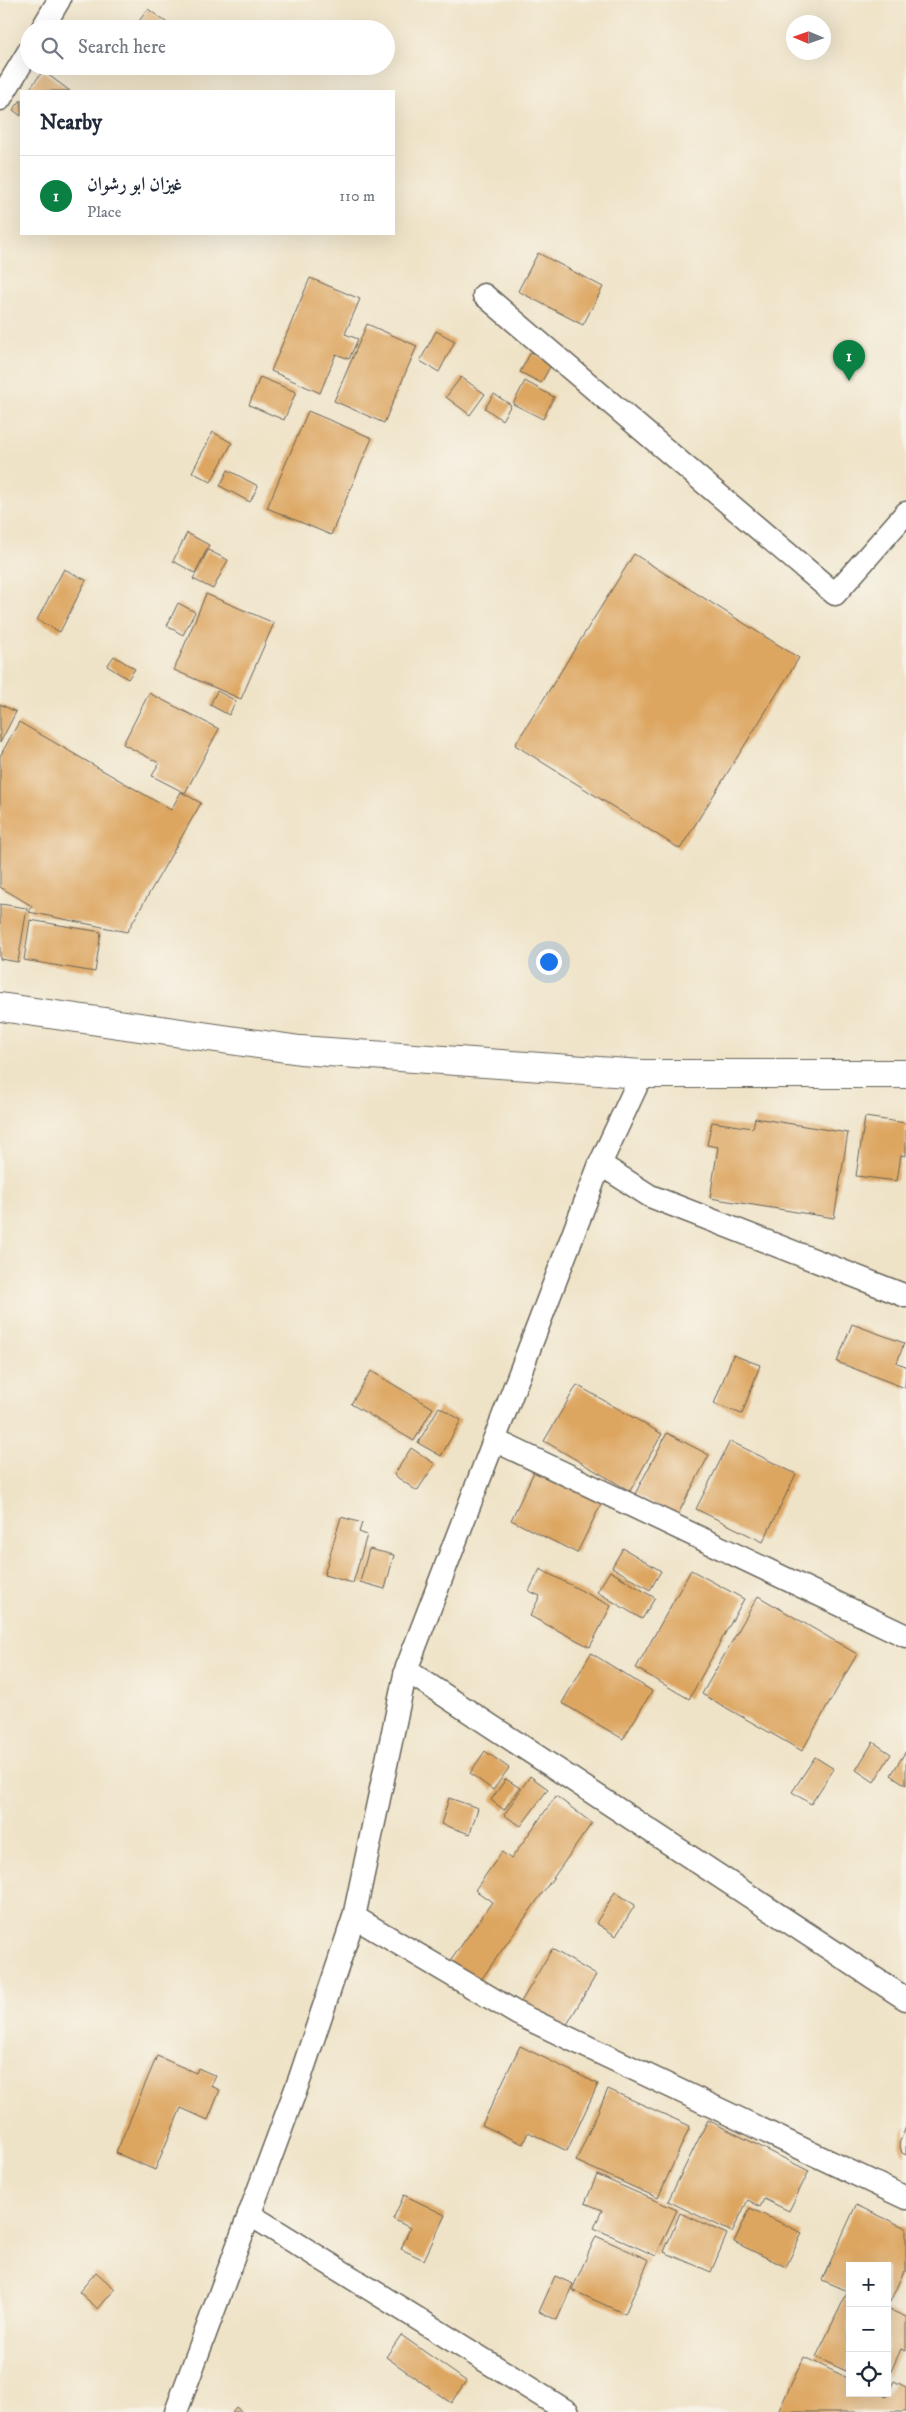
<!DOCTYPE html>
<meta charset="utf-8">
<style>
body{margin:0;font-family:"IM FELL DW Pica",Amiri,serif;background:#f2f2f3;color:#1f2937}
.controls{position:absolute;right:15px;bottom:15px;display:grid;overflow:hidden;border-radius:0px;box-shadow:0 5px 20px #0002}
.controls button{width:45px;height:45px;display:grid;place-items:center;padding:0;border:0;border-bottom:1px solid #e0e1e3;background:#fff;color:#1f2937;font:25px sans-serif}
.compass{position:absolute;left:786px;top:15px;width:45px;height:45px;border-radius:50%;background:#fff;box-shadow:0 5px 20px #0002;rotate:272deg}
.you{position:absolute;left:548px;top:961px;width:18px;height:18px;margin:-12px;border:4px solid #fff;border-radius:50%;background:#1a73e8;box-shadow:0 0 0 8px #1a73e833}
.badge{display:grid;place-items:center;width:32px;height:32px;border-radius:50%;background:#0b8043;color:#fff;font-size:16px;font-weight:700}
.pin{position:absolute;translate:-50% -41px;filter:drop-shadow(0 1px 2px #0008)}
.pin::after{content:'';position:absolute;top:26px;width:18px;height:15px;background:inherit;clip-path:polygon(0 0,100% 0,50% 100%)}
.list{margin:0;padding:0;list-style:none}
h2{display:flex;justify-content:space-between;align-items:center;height:65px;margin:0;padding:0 20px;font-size:21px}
h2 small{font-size:16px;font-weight:400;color:#747a83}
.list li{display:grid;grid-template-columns:32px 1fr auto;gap:15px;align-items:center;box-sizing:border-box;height:80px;padding:0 20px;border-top:1px solid #e0e1e3}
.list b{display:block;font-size:19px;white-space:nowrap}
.list p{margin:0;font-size:16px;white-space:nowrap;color:#747a83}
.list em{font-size:16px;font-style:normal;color:#747a83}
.icon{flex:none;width:28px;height:28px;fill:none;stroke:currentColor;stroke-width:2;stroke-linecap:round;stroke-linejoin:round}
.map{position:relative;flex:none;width:906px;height:2412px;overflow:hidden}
.search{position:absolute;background:#fff;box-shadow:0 5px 20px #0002;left:20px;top:20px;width:375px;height:55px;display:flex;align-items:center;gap:12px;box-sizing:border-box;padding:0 18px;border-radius:28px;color:#747a83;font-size:19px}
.panel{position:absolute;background:#fff;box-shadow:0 5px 20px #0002;left:20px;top:90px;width:375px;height:145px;border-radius:0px}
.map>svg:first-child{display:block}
.building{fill:#dda661}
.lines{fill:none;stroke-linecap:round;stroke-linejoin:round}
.service-casing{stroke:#666258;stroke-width:25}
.minor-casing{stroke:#666258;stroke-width:30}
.service{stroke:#fff;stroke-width:22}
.minor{stroke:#fff;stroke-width:28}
</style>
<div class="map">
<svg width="906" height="2412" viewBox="0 0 906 2412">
<rect width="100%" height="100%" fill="#f7f3e8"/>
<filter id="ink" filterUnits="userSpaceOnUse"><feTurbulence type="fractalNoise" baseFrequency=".02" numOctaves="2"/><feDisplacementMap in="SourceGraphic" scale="10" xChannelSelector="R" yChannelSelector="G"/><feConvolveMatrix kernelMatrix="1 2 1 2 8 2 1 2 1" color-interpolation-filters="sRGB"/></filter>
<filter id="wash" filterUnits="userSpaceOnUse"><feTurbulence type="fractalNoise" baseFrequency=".0096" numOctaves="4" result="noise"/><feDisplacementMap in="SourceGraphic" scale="20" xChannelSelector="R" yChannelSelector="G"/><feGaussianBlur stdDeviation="1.12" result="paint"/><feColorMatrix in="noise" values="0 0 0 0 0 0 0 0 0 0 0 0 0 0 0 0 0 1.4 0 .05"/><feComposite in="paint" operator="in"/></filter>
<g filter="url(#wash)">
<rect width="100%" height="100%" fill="#efe3c7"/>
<g id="blocks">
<g class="building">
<path d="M 148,9 L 170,25 L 167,29 L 133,29 Z"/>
<path d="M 43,71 L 70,91 L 28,91 Z"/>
<path d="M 21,100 L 21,116 L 13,110 Z"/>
<path d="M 538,253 L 603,287 L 583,325 L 518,291 Z"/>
<path d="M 310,278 L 360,299 L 345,334 L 358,339 L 349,359 L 336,354 L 320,393 L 271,371 Z"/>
<path d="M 367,324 L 417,346 L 384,423 L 334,401 Z"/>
<path d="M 436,331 L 455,341 L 439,372 L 420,361 Z"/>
<path d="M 531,352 L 552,363 L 541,383 L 520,372 Z"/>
<path d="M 260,377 L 296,392 L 284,420 L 249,405 Z"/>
<path d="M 461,377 L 485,394 L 470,415 L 446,397 Z"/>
<path d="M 525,381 L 554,397 L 543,419 L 513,404 Z"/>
<path d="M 494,394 L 511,405 L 502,420 L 485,408 Z"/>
<path d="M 308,411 L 372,438 L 331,535 L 267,508 Z"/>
<path d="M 213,432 L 232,443 L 211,482 L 192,472 Z"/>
<path d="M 228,470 L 258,486 L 250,502 L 220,486 Z"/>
<path d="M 187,533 L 209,545 L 195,573 L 173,561 Z"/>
<path d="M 208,550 L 228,560 L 213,589 L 193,579 Z"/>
<path d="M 634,554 L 799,658 L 680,849 L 515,745 Z"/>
<path d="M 64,569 L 86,580 L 60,632 L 37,620 Z"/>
<path d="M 206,594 L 274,623 L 241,699 L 174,670 Z"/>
<path d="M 178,603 L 195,612 L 183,635 L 167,626 Z"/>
<path d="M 114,656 L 135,669 L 128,679 L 107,666 Z"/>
<path d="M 217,691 L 236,701 L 229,715 L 210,705 Z"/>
<path d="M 149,693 L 219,729 L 185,793 L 152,776 L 159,763 L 123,744 Z"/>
<path d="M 0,704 L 16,712 L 0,743 Z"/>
<path d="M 19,722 L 171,810 L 181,792 L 201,803 L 127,932 L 29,912 L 32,906 L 0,887 L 0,756 Z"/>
<path d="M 0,904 L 27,908 L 18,962 L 0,959 Z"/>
<path d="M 30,920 L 101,932 L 95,972 L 24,960 Z"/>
<path d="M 865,1117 L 906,1123 L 906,1156 L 901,1155 L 897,1181 L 856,1176 Z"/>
<path d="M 755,1118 L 848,1133 L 834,1218 L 710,1198 L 718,1147 L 707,1145 L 712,1122 L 753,1128 Z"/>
<path d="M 852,1324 L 904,1343 L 897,1363 L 906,1366 L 905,1388 L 837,1362 Z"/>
<path d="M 733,1355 L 760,1365 L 742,1414 L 714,1404 Z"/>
<path d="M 371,1371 L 433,1408 L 414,1441 L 351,1404 Z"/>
<path d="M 577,1385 L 662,1434 L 630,1491 L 544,1441 Z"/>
<path d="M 439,1407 L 461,1420 L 441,1456 L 418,1443 Z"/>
<path d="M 667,1433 L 709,1455 L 677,1516 L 635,1494 Z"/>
<path d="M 730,1441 L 796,1474 L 763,1542 L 696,1509 Z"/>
<path d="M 411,1448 L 435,1464 L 417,1491 L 394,1475 Z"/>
<path d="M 536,1468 L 603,1500 L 577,1553 L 511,1520 Z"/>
<path d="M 341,1517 L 362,1523 L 359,1532 L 367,1535 L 353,1583 L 324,1575 Z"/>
<path d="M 623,1548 L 661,1571 L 650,1590 L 612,1567 Z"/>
<path d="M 369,1549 L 394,1555 L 385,1589 L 360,1582 Z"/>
<path d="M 540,1569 L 611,1606 L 590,1647 L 530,1616 L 540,1596 L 529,1591 Z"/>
<path d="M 691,1570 L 744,1599 L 689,1699 L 636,1668 Z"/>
<path d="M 610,1571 L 655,1598 L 642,1619 L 597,1592 Z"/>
<path d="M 758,1596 L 857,1654 L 802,1751 L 702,1694 Z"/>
<path d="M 591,1653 L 652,1691 L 623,1739 L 562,1703 Z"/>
<path d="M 873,1742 L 891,1754 L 874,1782 L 856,1770 Z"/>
<path d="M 485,1751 L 509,1768 L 493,1790 L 470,1773 Z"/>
<path d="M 906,1751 L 906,1785 L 891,1775 Z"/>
<path d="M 815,1757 L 834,1769 L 811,1804 L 792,1792 Z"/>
<path d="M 530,1776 L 548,1789 L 521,1826 L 504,1815 Z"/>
<path d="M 506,1779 L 520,1788 L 504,1810 L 491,1800 Z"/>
<path d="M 556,1796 L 592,1823 L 478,1984 L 449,1963 L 492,1902 L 475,1890 L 502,1852 L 511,1859 Z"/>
<path d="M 449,1798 L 478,1808 L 470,1834 L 441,1824 Z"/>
<path d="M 615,1892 L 635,1905 L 616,1936 L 596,1923 Z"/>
<path d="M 552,1949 L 596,1975 L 565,2028 L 521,2002 Z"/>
<path d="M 520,2046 L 598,2084 L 567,2151 L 528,2132 L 523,2144 L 482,2125 Z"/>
<path d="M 157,2056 L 196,2073 L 198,2068 L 216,2076 L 211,2086 L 220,2090 L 208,2120 L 181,2108 L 155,2170 L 116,2153 Z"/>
<path d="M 608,2089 L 690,2126 L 658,2198 L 576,2161 Z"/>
<path d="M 708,2120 L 809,2171 L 789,2211 L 764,2199 L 760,2207 L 748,2200 L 732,2232 L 668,2201 Z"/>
<path d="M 906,2127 L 906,2155 L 902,2153 L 899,2144 Z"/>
<path d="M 597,2175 L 677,2210 L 656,2256 L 594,2228 L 602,2210 L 585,2203 Z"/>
<path d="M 404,2195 L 445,2215 L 424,2260 L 401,2249 L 410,2228 L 393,2219 Z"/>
<path d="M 856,2205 L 906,2228 L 906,2272 L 904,2271 L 890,2302 L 887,2301 L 887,2266 L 850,2266 L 850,2292 L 822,2280 Z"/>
<path d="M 750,2208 L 802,2233 L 786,2267 L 734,2242 Z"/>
<path d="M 680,2213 L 727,2234 L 711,2272 L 664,2252 Z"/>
<path d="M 596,2236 L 649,2260 L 625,2314 L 572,2290 Z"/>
<path d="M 96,2272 L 115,2289 L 98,2309 L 79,2292 Z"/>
<path d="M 555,2276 L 573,2284 L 557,2320 L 539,2312 Z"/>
<path d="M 847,2293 L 850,2294 L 848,2372 L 816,2357 Z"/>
<path d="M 888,2309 L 906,2317 L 906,2351 L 901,2349 L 889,2376 L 887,2375 Z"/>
<path d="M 401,2335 L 466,2381 L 451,2403 L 386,2357 Z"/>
<path d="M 804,2357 L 850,2379 L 850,2393 L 879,2393 L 886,2397 L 894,2381 L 906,2387 L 906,2412 L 778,2412 Z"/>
<path d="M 236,2407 L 242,2412 L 232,2412 Z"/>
</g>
</g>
</g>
<g filter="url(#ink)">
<use href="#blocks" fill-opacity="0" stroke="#666258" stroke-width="1"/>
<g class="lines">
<g class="service-casing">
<g id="service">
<path d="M 42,29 L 59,0"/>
<path d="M 0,99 L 29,51"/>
<path d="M 484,295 L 835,594 L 906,513"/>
<path d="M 600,1164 L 650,1196 L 906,1296"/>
<path d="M 494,1440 L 906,1636"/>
<path d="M 406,1670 L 906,1999"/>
<path d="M 354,1917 L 518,2014 L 906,2198"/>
<path d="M 249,2214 L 568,2412"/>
<path d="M 176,2412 L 300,2078 L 354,1917 L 406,1670 L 600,1164 L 642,1074"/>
</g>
</g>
<g class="minor-casing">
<path id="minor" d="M 0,1007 L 300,1050 L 642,1074 L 906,1074"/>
</g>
<use href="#service" class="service"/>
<use href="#minor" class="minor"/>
</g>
</g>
</svg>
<div class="controls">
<button>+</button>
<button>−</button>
<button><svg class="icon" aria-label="locate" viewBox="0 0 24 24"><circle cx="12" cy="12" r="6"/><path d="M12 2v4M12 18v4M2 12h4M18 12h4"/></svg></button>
</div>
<svg class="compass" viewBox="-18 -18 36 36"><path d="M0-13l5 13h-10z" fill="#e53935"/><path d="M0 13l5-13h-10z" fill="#747a83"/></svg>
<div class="you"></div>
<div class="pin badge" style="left:849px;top:381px">1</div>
<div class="search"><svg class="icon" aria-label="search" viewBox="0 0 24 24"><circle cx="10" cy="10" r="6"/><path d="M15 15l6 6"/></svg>Search here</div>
<section class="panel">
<h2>Nearby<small></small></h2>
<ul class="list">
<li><span class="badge">1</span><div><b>غيزان ابو رشوان</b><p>Place</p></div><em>110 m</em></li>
</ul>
</section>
</div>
